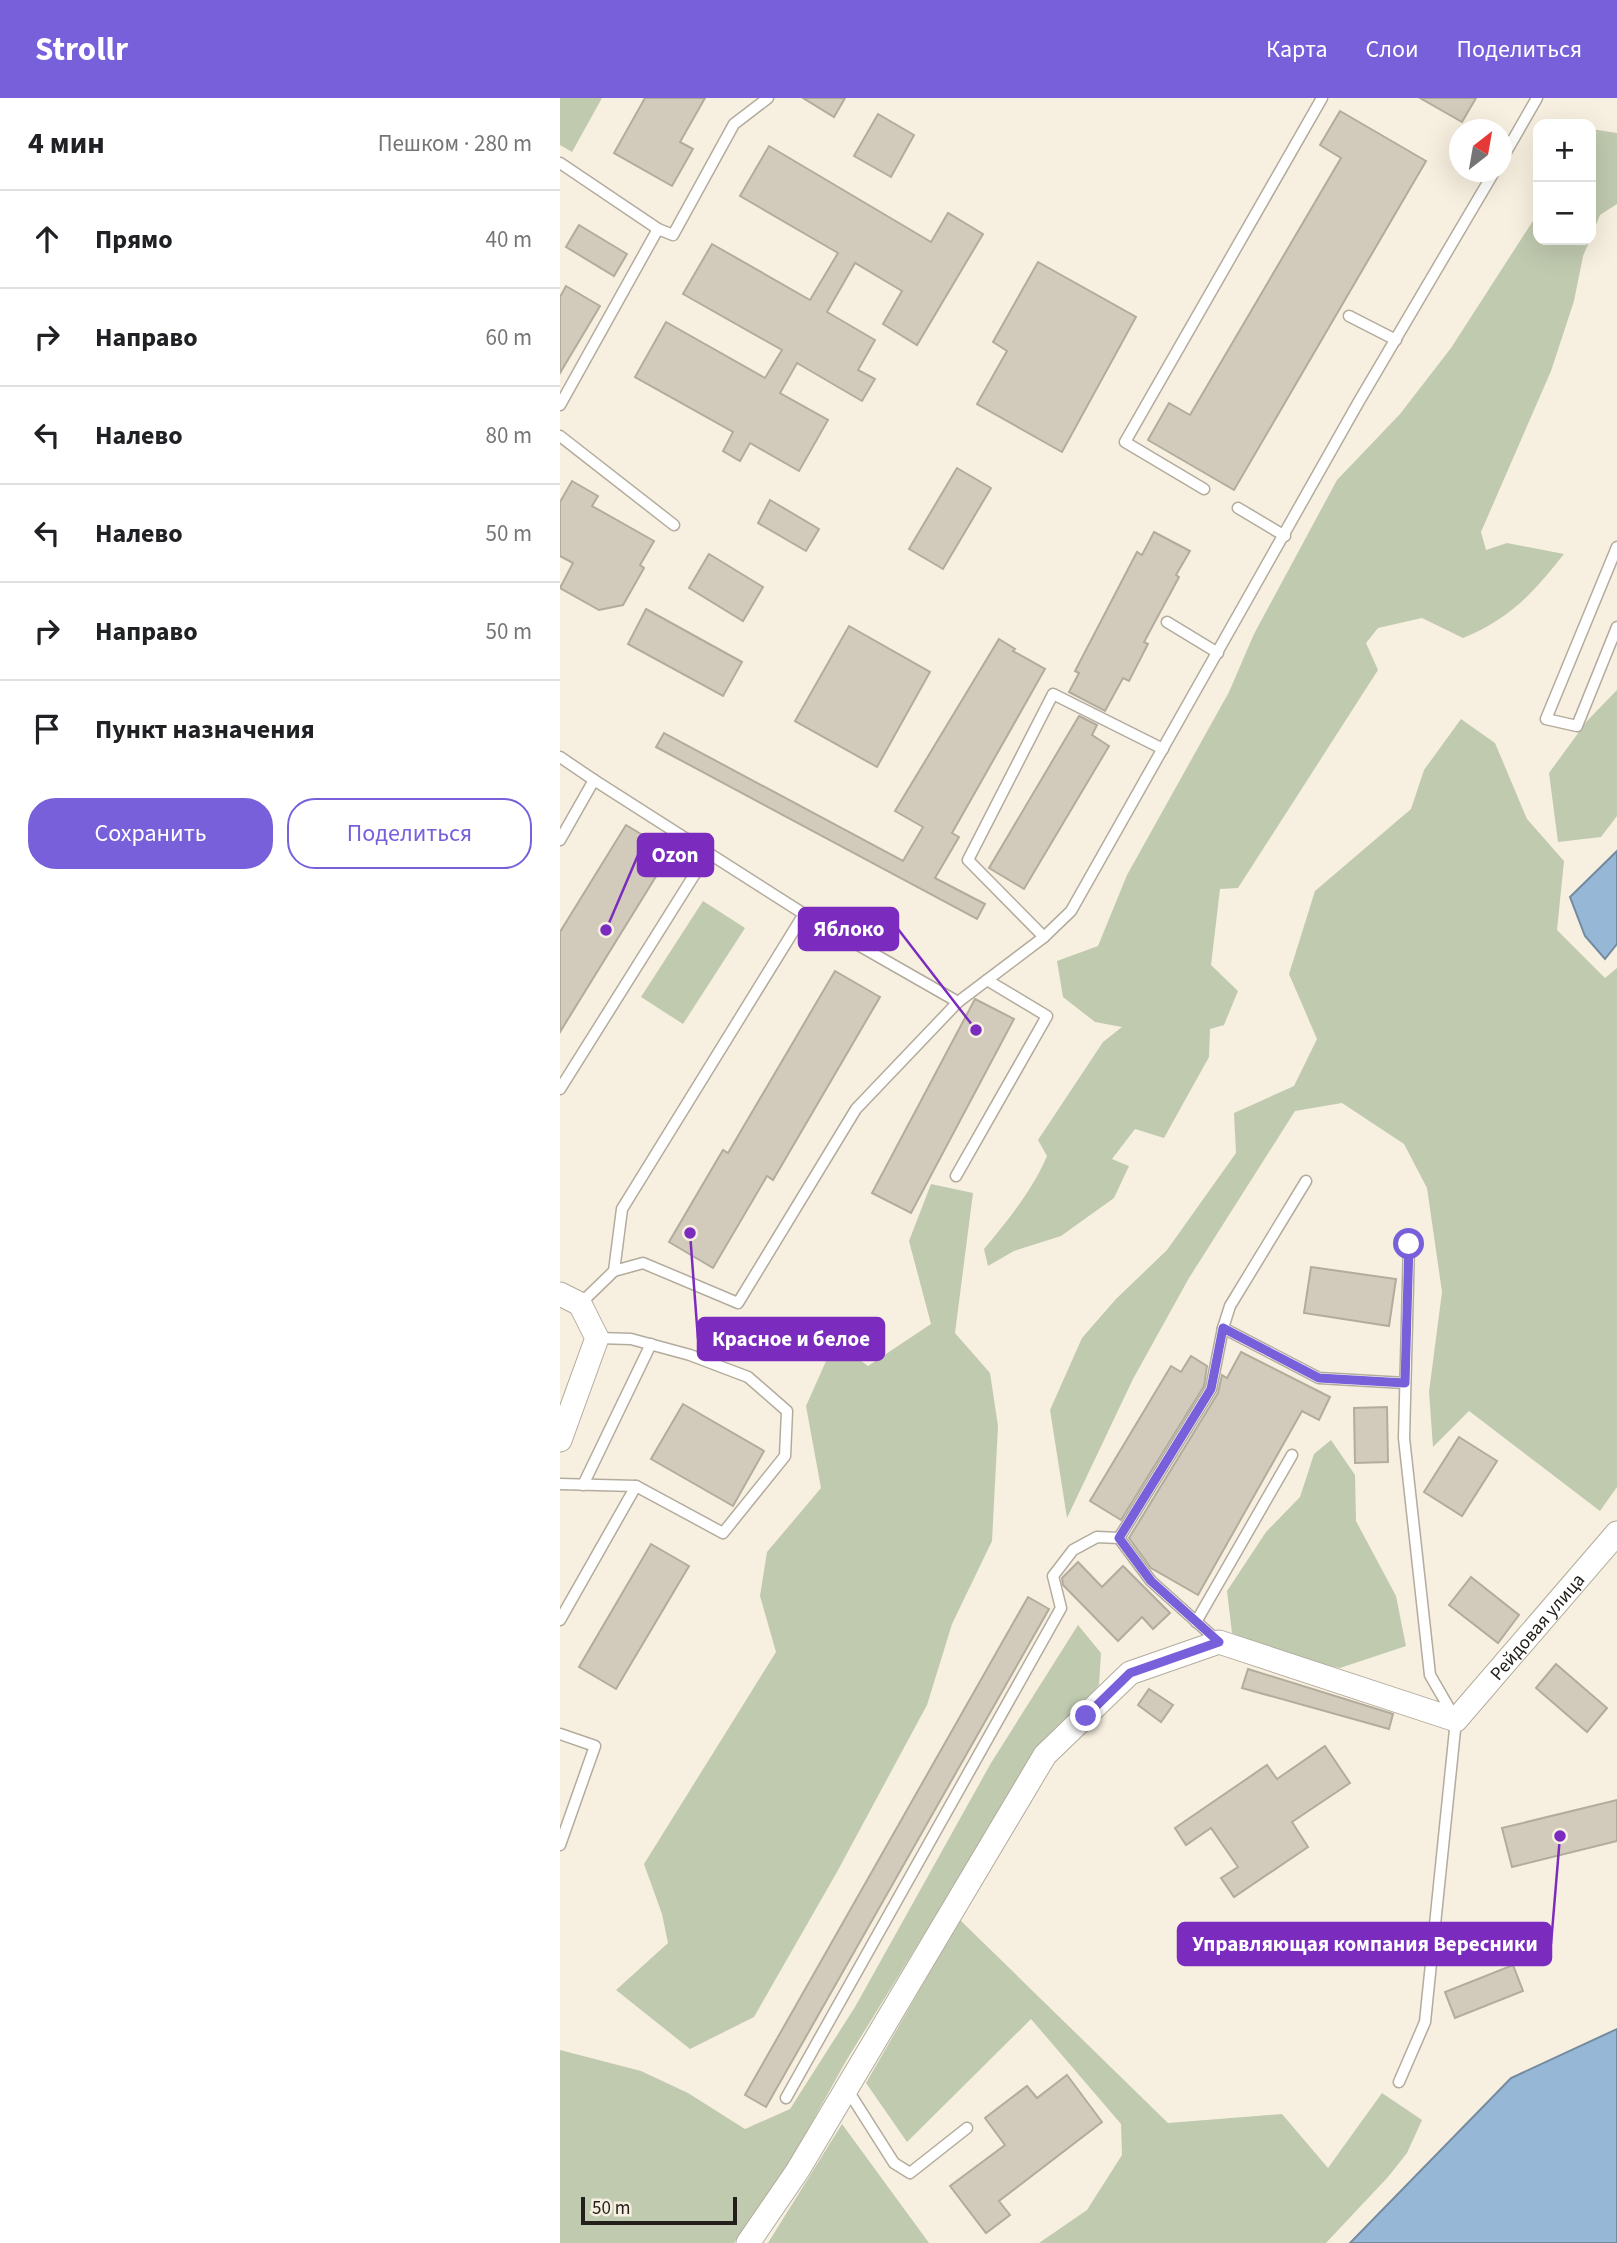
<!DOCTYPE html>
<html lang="ru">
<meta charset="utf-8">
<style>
body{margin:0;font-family:"Source Sans 3",sans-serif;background:#f6f6f6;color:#202124}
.controls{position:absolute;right:21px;top:21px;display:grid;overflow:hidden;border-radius:14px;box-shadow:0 7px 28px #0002}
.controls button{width:63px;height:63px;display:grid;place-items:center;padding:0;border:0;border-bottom:2px solid #e0e0e0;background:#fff;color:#202124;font:35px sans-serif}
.compass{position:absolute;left:889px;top:21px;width:63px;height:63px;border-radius:50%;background:#fff;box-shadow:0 7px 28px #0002;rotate:31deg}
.scale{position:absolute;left:21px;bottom:18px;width:156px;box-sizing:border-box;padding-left:7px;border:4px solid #23201b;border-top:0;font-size:19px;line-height:24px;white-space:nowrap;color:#23201b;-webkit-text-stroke:5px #f7f0e0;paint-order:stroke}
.stop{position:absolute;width:21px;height:21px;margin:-16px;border:5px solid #7960db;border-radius:50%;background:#fff}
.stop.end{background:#7960db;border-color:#fff;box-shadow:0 2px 7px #0008}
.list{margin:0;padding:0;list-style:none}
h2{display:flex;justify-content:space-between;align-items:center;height:91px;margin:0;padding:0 28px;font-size:30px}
h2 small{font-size:23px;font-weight:400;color:#757577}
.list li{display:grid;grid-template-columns:46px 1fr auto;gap:21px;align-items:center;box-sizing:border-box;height:98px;padding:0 28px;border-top:2px solid #e0e0e0}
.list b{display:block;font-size:26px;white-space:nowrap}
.list em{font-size:23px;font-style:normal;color:#757577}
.actions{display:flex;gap:14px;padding:21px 28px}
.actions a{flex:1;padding:16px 0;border:2px solid #7960db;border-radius:28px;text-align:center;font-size:24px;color:#7960db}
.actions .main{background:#7960db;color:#fff}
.icon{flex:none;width:38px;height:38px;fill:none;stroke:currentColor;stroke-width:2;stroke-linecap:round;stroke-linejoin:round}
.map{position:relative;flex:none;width:1057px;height:2145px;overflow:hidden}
header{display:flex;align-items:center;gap:42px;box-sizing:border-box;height:98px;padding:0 35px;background:#7960db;color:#fff}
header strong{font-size:33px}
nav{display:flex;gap:38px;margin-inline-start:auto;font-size:24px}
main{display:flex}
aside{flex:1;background:#fff}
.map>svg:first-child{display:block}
.green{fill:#c0caaf}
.water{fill:#96b7d6;stroke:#748a9e;stroke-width:2}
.building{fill:#d2cbbc;stroke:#b2ac9d;stroke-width:2}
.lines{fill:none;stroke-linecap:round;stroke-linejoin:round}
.lane-casing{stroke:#b3ac9d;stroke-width:13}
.street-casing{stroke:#b3ac9d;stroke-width:25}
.lane{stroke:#fff;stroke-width:10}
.street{stroke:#fff;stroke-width:23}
.route{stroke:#7960db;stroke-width:9}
.labels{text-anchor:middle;stroke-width:5;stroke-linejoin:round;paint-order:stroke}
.street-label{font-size:19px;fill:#23201b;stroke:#f7f0e0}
.leader{fill:none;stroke:#7b2cbf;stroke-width:2.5}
.callout-dot{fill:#7b2cbf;stroke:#f7f0e0;stroke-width:2.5}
.callout{fill:#7b2cbf;stroke:#7b2cbf;stroke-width:2.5}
.callout-label{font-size:21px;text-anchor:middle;font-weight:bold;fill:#fff}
</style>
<header>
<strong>Strollr</strong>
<nav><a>Карта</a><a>Слои</a><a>Поделиться</a></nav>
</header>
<main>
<aside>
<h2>4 мин<small>Пешком · 280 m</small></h2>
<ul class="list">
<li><svg class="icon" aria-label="ahead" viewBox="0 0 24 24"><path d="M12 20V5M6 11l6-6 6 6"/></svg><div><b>Прямо</b></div><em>40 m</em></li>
<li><svg class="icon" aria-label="right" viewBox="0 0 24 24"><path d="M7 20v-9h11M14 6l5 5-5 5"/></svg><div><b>Направо</b></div><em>60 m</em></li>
<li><svg class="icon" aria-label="left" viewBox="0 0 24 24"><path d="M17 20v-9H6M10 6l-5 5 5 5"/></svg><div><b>Налево</b></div><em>80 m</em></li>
<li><svg class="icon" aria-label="left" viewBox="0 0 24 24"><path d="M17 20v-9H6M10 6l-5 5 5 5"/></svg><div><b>Налево</b></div><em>50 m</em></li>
<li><svg class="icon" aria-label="right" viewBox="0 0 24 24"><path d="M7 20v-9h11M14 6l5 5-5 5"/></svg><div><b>Направо</b></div><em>50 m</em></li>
<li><svg class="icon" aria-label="arrive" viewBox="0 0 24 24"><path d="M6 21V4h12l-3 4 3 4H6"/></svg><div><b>Пункт назначения</b></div></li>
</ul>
<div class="actions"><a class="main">Сохранить</a><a>Поделиться</a></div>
</aside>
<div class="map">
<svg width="1057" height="2145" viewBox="0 0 1057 2145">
<rect width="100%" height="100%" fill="#f7f0e0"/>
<g class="green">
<path d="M 0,0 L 42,0 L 12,54 L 0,47 Z"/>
<path d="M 1031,31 L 1057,35 L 1057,106 L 1040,117 L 1031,139 Z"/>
<path d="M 978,115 L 978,142 L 1030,142 L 1023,158 L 1014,203 L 991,273 L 921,434 L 926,452 L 947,445 L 1004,456 C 972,496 951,520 903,540 L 862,520 L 818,530 L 806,545 L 818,572 L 678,790 L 660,791 L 651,867 L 678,893 L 664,927 L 650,931 L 649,959 L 604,1040 L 575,1031 L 552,1061 L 569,1068 L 554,1100 L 501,1138 L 454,1153 L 428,1168 L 424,1151 C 448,1122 472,1093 487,1058 L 478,1042 L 543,944 L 562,929 L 535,924 L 503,899 L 497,863 L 538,848 L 567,777 L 669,594 L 694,536 L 777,382 L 840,316 L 891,250 Z"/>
<path d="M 1057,592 L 1057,718 L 1041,739 L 998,744 L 989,675 L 1027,623 Z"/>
<path d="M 901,621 L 935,645 L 967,721 L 1004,763 L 997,832 L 1045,880 L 1057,870 L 1057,1389 L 1040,1413 L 909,1313 L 873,1349 L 869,1294 L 882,1194 L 867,1090 L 844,1046 L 782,1005 L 735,1013 L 629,1180 L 573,1281 L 507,1420 L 490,1312 L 522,1240 L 556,1201 L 607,1152 L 676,1055 L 674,1015 L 734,988 L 757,941 L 729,876 L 755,793 L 851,711 L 864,672 Z"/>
<path d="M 143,803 L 185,830 L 123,926 L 81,899 Z"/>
<path d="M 371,1086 L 413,1095 L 395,1235 L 430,1275 L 438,1328 L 432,1443 L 392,1526 L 367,1607 L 277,1774 L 194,1919 L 130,1951 L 56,1892 L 108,1845 L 102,1816 L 84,1766 L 216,1554 L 200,1498 L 207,1454 L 261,1390 L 246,1308 L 275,1243 L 308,1268 L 371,1226 L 349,1143 Z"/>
<path d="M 771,1342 L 795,1377 L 796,1423 L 836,1498 L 846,1548 L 780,1570 L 729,1559 L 672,1535 L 667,1493 L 706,1434 L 740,1399 L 754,1356 Z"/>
<path d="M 518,1527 L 541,1555 L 539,1587 L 472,1661 L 286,1963 L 222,2078 L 174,2145 L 0,2145 L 0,1952 L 81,1973 L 128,1995 L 185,2031 L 230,2011 L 295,1909 L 431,1665 Z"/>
<path d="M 400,1822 L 608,2025 L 722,2016 L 768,2070 L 822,1995 L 862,2022 L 847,2055 L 828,2079 L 766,2145 L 479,2145 L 527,2112 L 562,2057 L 561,2026 L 471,1921 L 347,2044 L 306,1985 Z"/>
<path d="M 282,2026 L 369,2145 L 208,2145 Z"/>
</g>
<g class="water">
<path d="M 1057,753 L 1057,846 L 1045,861 L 1025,838 L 1010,799 Z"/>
<path d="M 1057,1931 L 1057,2145 L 790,2145 L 951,1980 Z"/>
</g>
<g class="building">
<path d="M 85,0 L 145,0 L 120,44 L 133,51 L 112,88 L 54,55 Z"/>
<path d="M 243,0 L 285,0 L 274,19 Z"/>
<path d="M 860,0 L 916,0 L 902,24 Z"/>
<path d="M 780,13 L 866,63 L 674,392 L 588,342 L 609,305 L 630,317 L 781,60 L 760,47 Z"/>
<path d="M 318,16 L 354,37 L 331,79 L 294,58 Z"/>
<path d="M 209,48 L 371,144 L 388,115 L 423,136 L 357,247 L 323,226 L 342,193 L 295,165 L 267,214 L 315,242 L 298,272 L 315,281 L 302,303 L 237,265 L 220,295 L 268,322 L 239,373 L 190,345 L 180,363 L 163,353 L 173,334 L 75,279 L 106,224 L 205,280 L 222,252 L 123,196 L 152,146 L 250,202 L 278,155 L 180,98 Z"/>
<path d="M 19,127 L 67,156 L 54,178 L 6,149 Z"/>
<path d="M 478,164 L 576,219 L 502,354 L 417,306 L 447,253 L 433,244 Z"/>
<path d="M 6,188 L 40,208 L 0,275 L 0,199 Z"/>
<path d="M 397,370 L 431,390 L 383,471 L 349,451 Z"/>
<path d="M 12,383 L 38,398 L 32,408 L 94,443 L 80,467 L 84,470 L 63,507 L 39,512 L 0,490 L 13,465 L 0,458 L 0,404 Z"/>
<path d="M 210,402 L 259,431 L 246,453 L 198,425 Z"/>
<path d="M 594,434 L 630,453 L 616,477 L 619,479 L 584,544 L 588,546 L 569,583 L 563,580 L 545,613 L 509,594 L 519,575 L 515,573 L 577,454 L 582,457 Z"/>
<path d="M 149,456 L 203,489 L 183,523 L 129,490 Z"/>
<path d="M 86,511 L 182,564 L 163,598 L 68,546 Z"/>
<path d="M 289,528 L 370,574 L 317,669 L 235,623 Z"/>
<path d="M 439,541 L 455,551 L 453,553 L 485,571 L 392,735 L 399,739 L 375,780 L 425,806 L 417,821 L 96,649 L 104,635 L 343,763 L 363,729 L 335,713 Z"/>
<path d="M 519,618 L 537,627 L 532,637 L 549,648 L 464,791 L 429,770 Z"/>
<path d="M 66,727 L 111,754 L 0,934 L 0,834 Z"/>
<path d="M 275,873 L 320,899 L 213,1082 L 207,1078 L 153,1170 L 109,1144 L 163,1052 L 168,1055 Z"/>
<path d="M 415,901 L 454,921 L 351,1115 L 312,1095 Z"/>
<path d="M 751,1169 L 836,1181 L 829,1228 L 744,1215 Z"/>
<path d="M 681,1254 L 770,1299 L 759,1322 L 742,1313 L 638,1497 L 591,1470 L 569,1440 L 658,1295 L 662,1277 L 667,1280 Z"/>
<path d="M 631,1258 L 647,1268 L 644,1288 L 561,1422 L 530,1403 L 611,1268 L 621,1274 Z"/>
<path d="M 123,1306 L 204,1353 L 173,1408 L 91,1361 Z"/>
<path d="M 827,1309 L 828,1364 L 795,1365 L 794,1310 Z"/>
<path d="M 899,1339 L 937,1363 L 902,1418 L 864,1394 Z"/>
<path d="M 91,1446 L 129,1468 L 56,1591 L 19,1569 Z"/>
<path d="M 518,1464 L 542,1489 L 563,1468 L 610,1515 L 593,1531 L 582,1519 L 558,1543 L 503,1487 L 502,1480 Z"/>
<path d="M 911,1479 L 959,1517 L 938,1545 L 889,1507 Z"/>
<path d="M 468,1499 L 489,1511 L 206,2009 L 185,1997 Z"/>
<path d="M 996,1566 L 1047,1610 L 1027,1634 L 976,1590 Z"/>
<path d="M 688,1571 L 833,1616 L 829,1631 L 682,1590 Z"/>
<path d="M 589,1591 L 613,1607 L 601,1624 L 578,1607 Z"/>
<path d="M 765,1648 L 790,1685 L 732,1724 L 748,1749 L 674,1799 L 661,1780 L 678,1769 L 651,1730 L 626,1747 L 615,1730 L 707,1667 L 717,1681 Z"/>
<path d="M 1057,1702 L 1057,1743 L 952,1769 L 942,1730 Z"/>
<path d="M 953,1867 L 963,1893 L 895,1920 L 885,1894 Z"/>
<path d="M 507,1977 L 542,2024 L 439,2103 L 450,2117 L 426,2135 L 390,2088 L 445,2047 L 425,2020 L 467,1988 L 477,2000 Z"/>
</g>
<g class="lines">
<g class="lane-casing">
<g id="lane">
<path d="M 942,61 L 977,0"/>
<path d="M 0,65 L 98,131 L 113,137 L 174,26 L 208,0"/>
<path d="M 789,218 L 836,242"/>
<path d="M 0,307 L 98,131"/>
<path d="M 0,338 L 114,427"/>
<path d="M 644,391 L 565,344 L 762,0"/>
<path d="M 678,410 L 725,438"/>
<path d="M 1057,449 L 986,621 L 1017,628 L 1057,529"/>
<path d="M 607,524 L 658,555"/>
<path d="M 0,659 L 34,682"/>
<path d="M 0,742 L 34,682 L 244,816 L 398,904 L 484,839 L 511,813 L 798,305 L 934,74"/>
<path d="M 484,839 L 408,762 L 493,596 L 603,651"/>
<path d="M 0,991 L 148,755"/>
<path d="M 396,1078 L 487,918 L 427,882"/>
<path d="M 746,1083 L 670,1208 L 663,1230 L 759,1280 L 845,1285"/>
<path d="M 54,1173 L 62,1111 L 244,816"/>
<path d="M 20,1206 L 54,1173 L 83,1165 L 178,1205 L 296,1011 L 398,904"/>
<path d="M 0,1386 L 76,1388"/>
<path d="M 23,1387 L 91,1246"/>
<path d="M 0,1522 L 76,1388 L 163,1435 L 225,1358 L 227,1313 L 188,1279 L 130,1257 L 71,1241 L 37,1240"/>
<path d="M 636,1524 L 732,1357"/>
<path d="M 659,1544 L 591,1483 L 559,1440 L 651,1291 L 663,1230"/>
<path d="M 0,1636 L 35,1648 L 0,1747"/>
<path d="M 839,1984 L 865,1924 L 896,1622 L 870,1577 L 844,1340 L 849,1146"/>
<path d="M 287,1991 L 334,2065 L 350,2075 L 407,2030"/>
<path d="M 226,2000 L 501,1510 L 493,1478 L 513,1452 L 537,1439 L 559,1440"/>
</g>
</g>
<g class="street-casing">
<g id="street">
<path d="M 0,1196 L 20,1206 L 37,1240 L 0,1342"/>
<path id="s1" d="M 188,2145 L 238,2072 L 485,1657 L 570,1575 L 659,1544 L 896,1622 L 1057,1435"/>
</g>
</g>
<use href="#lane" class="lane"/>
<use href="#street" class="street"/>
</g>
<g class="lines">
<path class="route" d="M 526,1618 L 570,1575 L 659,1544 L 591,1483 L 559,1440 L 651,1291 L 663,1230 L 759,1280 L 845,1285 L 849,1146"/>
</g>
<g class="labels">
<g class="street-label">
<text dy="7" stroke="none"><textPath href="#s1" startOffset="1157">Рейдовая улица</textPath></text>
</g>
</g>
<path class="leader" d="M46 832L78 757M416 932L338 831M130 1135L138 1241M1000 1738L991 1846"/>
<g class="callout-dot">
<circle cx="46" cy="832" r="7"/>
<circle cx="416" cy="932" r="7"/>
<circle cx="130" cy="1135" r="7"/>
<circle cx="1000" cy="1738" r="7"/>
</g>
<g class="callout">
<rect x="78" y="736" width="75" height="42" rx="7"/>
<rect x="239" y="810" width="99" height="42" rx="7"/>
<rect x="138" y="1220" width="186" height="42" rx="7"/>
<rect x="618" y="1825" width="373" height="42" rx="7"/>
</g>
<g class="callout-label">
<text x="115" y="764">Ozon</text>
<text x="289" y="838">Яблоко</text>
<text x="231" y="1248">Красное и белое</text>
<text x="805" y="1853">Управляющая компания Вересники</text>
</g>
</svg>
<div class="controls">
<button>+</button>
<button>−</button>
</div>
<svg class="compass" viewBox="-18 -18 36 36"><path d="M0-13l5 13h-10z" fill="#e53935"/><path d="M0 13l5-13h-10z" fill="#757577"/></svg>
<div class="scale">50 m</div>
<div class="stop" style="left:849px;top:1146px"></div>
<div class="stop end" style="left:526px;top:1618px"></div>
</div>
</main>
